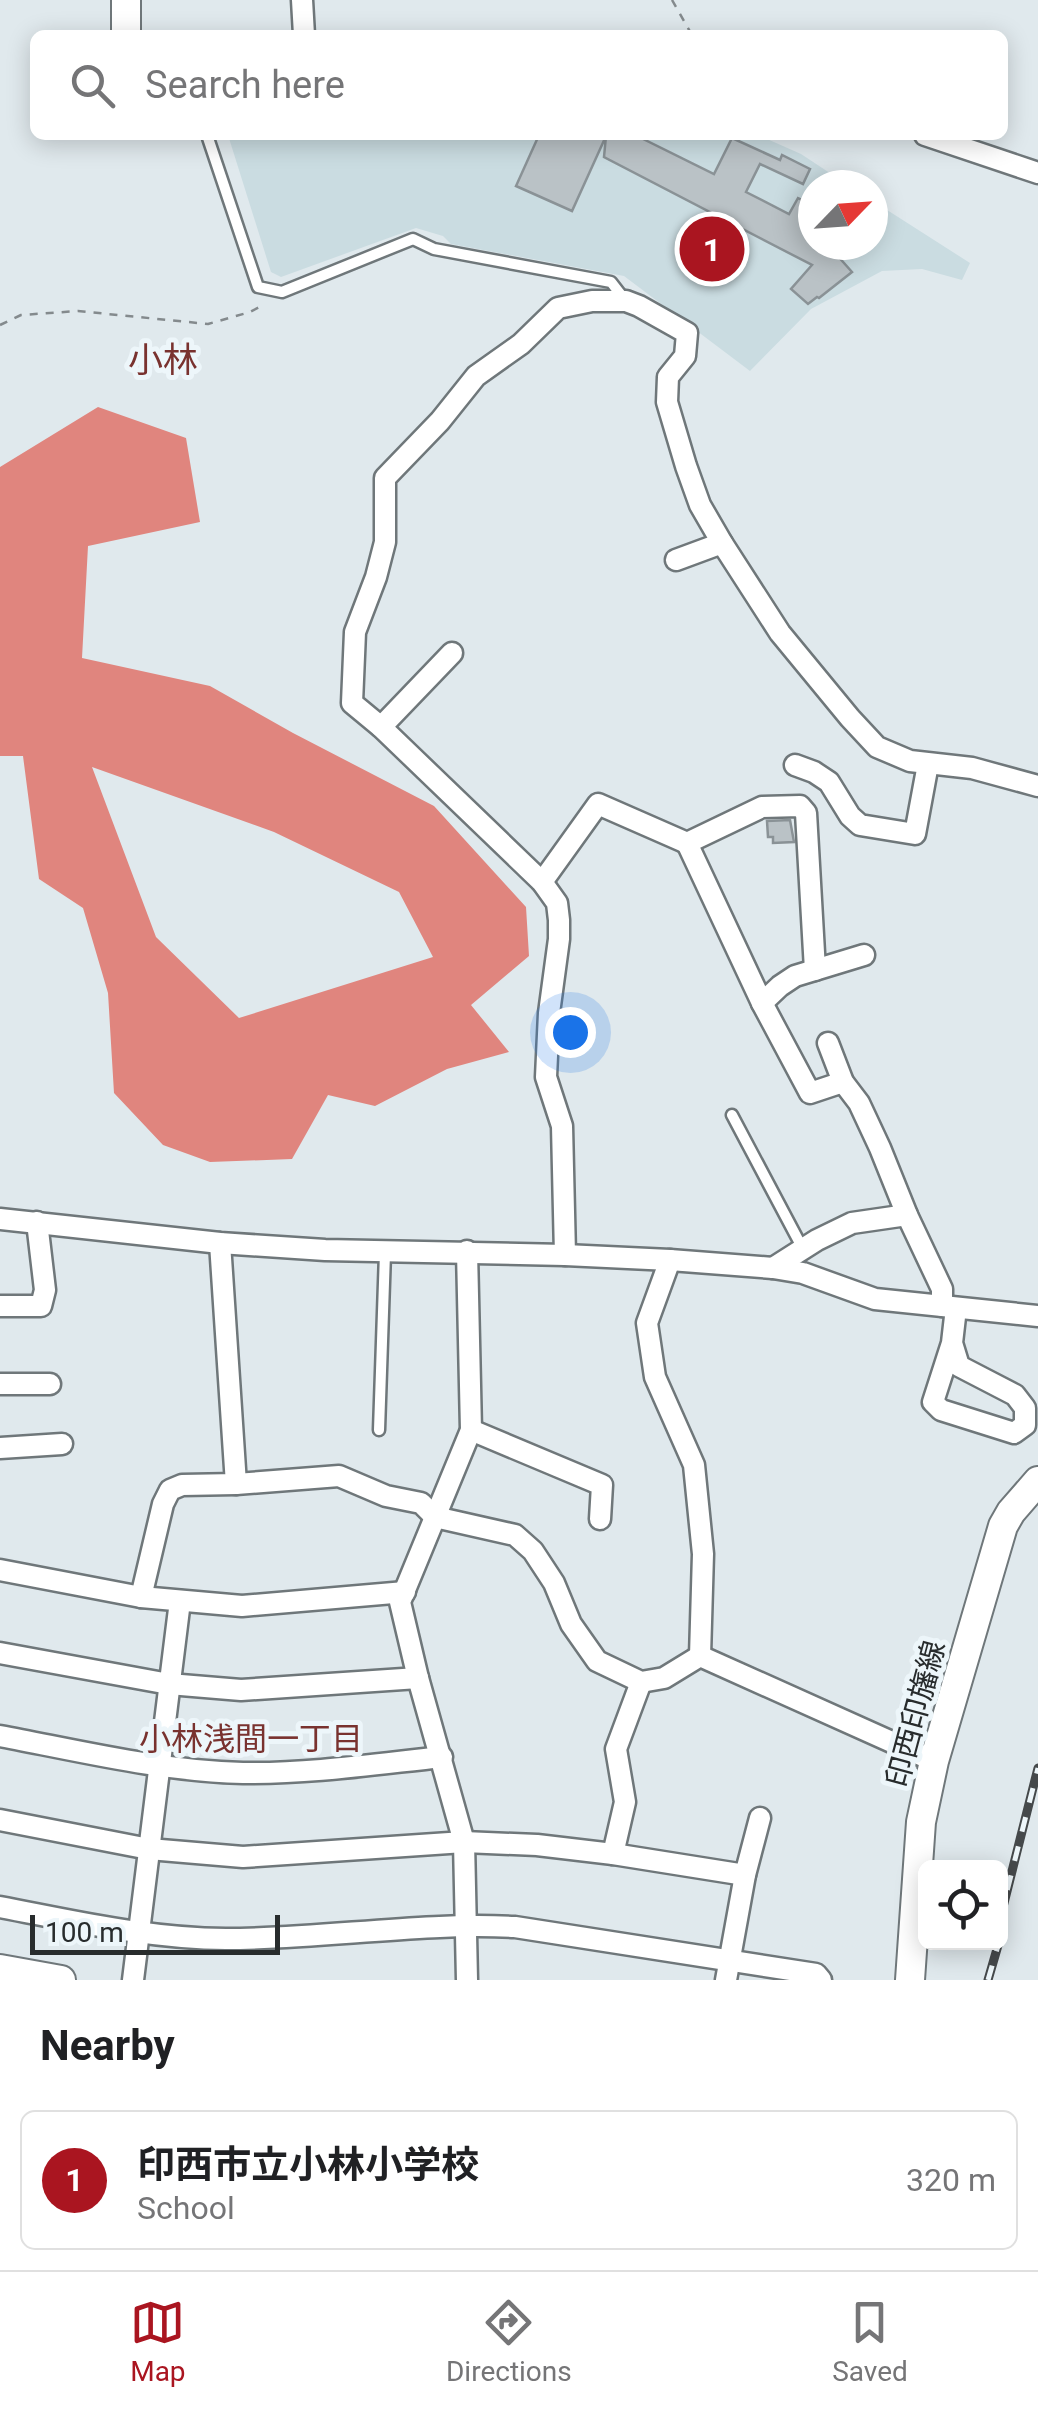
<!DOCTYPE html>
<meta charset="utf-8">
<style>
body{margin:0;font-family:Roboto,"Noto Sans JP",sans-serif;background:#f2f2f2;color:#202124}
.controls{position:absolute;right:30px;bottom:30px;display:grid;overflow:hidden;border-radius:15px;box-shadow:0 5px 25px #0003}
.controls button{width:90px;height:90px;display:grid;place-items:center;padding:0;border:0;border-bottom:2px solid #e0e0e0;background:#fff;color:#202124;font:50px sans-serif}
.compass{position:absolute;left:798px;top:170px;width:90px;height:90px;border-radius:50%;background:#fff;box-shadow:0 5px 25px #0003;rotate:65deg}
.scale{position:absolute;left:30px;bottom:25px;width:250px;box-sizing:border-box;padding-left:10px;border:5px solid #282c2d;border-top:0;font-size:28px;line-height:35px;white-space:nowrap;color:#282c2d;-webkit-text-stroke:8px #edf6fa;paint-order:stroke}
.you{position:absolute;left:570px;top:1032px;width:35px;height:35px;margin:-25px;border:8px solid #fff;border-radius:50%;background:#1a73e8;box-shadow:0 0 0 15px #1a73e833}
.badge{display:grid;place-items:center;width:65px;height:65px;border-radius:50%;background:#aa1520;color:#fff;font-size:32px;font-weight:700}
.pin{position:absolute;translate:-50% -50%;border:5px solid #fff;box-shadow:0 2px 10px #0006}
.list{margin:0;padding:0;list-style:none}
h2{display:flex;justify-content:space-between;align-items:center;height:130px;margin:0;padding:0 40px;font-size:42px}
h2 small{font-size:32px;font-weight:400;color:#757577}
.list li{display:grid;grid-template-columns:65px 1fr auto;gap:30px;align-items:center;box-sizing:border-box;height:140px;margin:0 20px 20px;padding:0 20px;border:2px solid #e0e0e0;border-radius:15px}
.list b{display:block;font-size:38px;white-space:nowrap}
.list p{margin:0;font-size:32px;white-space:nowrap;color:#757577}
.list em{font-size:32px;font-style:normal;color:#757577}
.icon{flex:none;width:55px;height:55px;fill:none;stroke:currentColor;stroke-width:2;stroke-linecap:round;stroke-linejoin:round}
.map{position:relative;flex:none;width:1038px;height:1980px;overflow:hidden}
.search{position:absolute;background:#fff;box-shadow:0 5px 25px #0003;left:30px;right:30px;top:30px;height:110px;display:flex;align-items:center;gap:25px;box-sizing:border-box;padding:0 35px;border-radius:15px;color:#757577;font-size:38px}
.sheet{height:290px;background:#fff}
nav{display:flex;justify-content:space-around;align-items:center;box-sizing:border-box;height:140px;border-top:2px solid #e0e0e0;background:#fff;font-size:28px;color:#757577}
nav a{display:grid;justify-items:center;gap:5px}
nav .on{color:#aa1520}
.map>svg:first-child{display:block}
.built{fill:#cadce1}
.forest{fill:#e0857e;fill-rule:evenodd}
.building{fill:#bac2c6;stroke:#8a9296;stroke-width:2.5}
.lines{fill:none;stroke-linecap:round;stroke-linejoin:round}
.lane-casing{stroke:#6f777a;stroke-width:15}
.street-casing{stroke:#6f777a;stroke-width:25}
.secondary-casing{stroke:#6f777a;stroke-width:32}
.path{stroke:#848a8d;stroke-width:2.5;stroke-dasharray:8 8;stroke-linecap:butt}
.lane{stroke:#fff;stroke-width:10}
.street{stroke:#fff;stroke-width:20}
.secondary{stroke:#fff;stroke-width:28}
.rail-casing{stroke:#45494b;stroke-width:9}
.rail{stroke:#edf6fa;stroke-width:5;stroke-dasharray:15;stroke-linecap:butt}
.labels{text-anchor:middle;stroke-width:10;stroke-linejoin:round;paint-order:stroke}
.street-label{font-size:30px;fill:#282c2d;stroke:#edf6fa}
.neighbourhood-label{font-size:32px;fill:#79322f;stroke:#edf6fa}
.quarter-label{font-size:35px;fill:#79322f;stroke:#edf6fa}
</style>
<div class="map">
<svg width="1038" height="1980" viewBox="0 0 1038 1980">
<rect width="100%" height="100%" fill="#e0e9ed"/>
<path class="built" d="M 228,135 L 758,135 L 801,154 L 848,185 L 813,185 L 813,245 L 873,245 L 873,201 L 970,263 L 962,280 L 922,269 L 882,271 L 811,309 L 750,371 L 624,276 L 451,244 L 443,236 L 416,228 L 281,277 L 271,272 Z"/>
<path class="forest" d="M 98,407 L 186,438 L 200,522 L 88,546 L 82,658 L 210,686 L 293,733 L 434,806 L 526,907 L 529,956 L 471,1005 L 509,1052 L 447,1069 L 375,1106 L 328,1095 L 292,1159 L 210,1162 L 163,1145 L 114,1093 L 108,993 L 83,908 L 39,879 L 23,756 L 0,756 L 0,467 ZM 92,767 L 274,832 L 399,892 L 433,957 L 239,1018 L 156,937 Z"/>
<g class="building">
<path d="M 539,135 L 635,135 L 714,174 L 732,138 L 780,160 L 782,155 L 810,169 L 803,184 L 760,164 L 746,192 L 789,214 L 798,198 L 813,205 L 813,245 L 828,245 L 852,272 L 819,298 L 817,297 L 808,304 L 791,289 L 812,265 L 604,157 L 606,136 L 572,211 L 516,186 Z"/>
<path d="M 790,820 L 794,842 L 773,843 L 773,837 L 768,837 L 767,821 Z"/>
</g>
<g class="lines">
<g class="lane-casing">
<g id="lane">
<path d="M 207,135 L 258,287 L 282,292 L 413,239 L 434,249 L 611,282 L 625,300"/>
<path d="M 732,1115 L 803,1249"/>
<path d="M 379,1430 L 385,1253"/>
</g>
</g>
<g class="street-casing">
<g id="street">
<path d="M 302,0 L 304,35"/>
<path d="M 925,135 L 1038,173"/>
<path d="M 676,560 L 722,543"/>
<path d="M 381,727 L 452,653"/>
<path d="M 795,765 L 814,772 L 829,782 L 850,816 L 860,825 L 915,834 L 928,764"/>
<path d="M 687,843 L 762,1003 L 810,1093 L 843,1082"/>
<path d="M 542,882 L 598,804 L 687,843 L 762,807 L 800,806 L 806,813 L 815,970"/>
<path d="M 762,1003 L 780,986 L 795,976 L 864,955"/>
<path d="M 828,1043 L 843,1082 L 859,1103 L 880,1148 L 907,1215 L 942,1289 L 942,1306"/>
<path d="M 0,1219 L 220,1243 L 325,1250 L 565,1255 L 670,1260 L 773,1268 L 803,1273 L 875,1299 L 1038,1316"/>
<path d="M 220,1243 L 236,1484"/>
<path d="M 565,1255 L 562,1126 L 546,1077 L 549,1013 L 559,939 L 559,920 L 557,903 L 542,882 L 381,727 L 352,703 L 355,632 L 376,577 L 385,542 L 385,478 L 440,421 L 476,376 L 521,344 L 558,308 L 592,301 L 626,301 L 639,306 L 687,333 L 685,356 L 668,377 L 667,402 L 686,466 L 700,505 L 722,543 L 780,633 L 850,718 L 877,747 L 910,761 L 972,768 L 1038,786"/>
<path d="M 670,1260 L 647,1323 L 655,1377 L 694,1465 L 703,1554 L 700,1656"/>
<path d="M 773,1268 L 817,1240 L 852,1223 L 907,1215"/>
<path d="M 0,1306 L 41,1306 L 45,1290 L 37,1222"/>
<path d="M 952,1343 L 959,1366 L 1015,1395 L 1025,1408 L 1025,1425 L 1014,1433 L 941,1410 L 933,1402 L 952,1343 L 956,1308"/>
<path d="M 0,1384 L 50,1384"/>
<path d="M 471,1430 L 602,1485 L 600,1519"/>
<path d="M 0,1448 L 62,1444"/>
<path d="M 0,1570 L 141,1597 L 242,1606 L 405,1592"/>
<path d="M 141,1597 L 163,1504 L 170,1490 L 182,1485 L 236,1484 L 339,1476 L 386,1496 L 421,1503 L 435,1517 L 515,1535 L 533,1551 L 554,1583 L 571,1624 L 597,1661 L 641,1682 L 664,1678 L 700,1656 L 934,1761"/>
<path d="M 0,1653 L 169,1684 L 241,1690 L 418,1678"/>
<path d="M 0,1736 C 80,1751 161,1771 243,1773 C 309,1774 376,1764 442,1757"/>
<path d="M 0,1820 L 149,1849 L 243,1857 L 464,1842 L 537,1845 L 613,1854 L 745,1875"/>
<path d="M 613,1854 L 625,1802 L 616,1749 L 641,1682"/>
<path d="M 0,1907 C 74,1921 150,1939 226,1939 C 323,1939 419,1922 515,1927 L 816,1974 L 821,1980"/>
<path d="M 133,1980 L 180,1601"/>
<path d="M 467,1980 L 464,1842 L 418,1678 L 400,1602 L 471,1430 L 467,1251"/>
<path d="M 726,1980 L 745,1875 L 760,1818"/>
</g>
</g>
<g class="secondary-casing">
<g id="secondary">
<path d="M 126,0 L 126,35"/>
<path d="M 0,1969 L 61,1980"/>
<path d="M 910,1980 L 921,1822 L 934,1761 L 1003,1526 L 1011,1512 L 1038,1481"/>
</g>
</g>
<g class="path">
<path d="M 672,0 L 692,35"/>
<path d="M 0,325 L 21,315 L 78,311 L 208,324 L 250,312 L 265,304"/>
</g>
<use href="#lane" class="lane"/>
<use href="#street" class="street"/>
<use href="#secondary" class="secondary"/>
<g class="rail-casing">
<g id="rail">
<path d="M 1000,1919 L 1038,1768"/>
<path d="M 988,1980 L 999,1942"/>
</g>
</g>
<use href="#rail" class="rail"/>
</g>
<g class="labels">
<g class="street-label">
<text transform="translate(916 1714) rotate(-75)" y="10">印西印旛線</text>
</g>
<g class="neighbourhood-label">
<text x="251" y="1750">小林浅間一丁目</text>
</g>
<g class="quarter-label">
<text x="163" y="372">小林</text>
</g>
</g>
</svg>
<div class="controls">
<button><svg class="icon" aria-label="locate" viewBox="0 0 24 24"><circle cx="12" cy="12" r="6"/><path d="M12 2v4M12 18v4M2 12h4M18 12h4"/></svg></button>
</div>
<svg class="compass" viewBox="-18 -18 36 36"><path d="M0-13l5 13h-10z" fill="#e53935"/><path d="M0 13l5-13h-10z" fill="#757577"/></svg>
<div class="scale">100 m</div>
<div class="you"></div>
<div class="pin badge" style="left:712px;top:249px">1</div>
<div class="search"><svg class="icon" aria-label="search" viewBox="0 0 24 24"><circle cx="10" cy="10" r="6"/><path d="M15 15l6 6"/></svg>Search here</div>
</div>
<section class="sheet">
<h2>Nearby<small></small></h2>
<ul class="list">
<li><span class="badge">1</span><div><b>印西市立小林小学校</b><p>School</p></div><em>320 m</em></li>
</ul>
</section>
<nav>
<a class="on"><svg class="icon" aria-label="map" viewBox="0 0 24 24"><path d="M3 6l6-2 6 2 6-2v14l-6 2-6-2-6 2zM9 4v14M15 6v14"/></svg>Map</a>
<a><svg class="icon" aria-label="directions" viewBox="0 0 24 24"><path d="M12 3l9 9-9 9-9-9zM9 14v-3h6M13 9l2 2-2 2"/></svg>Directions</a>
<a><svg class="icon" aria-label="saved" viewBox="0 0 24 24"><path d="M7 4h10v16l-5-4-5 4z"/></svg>Saved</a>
</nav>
